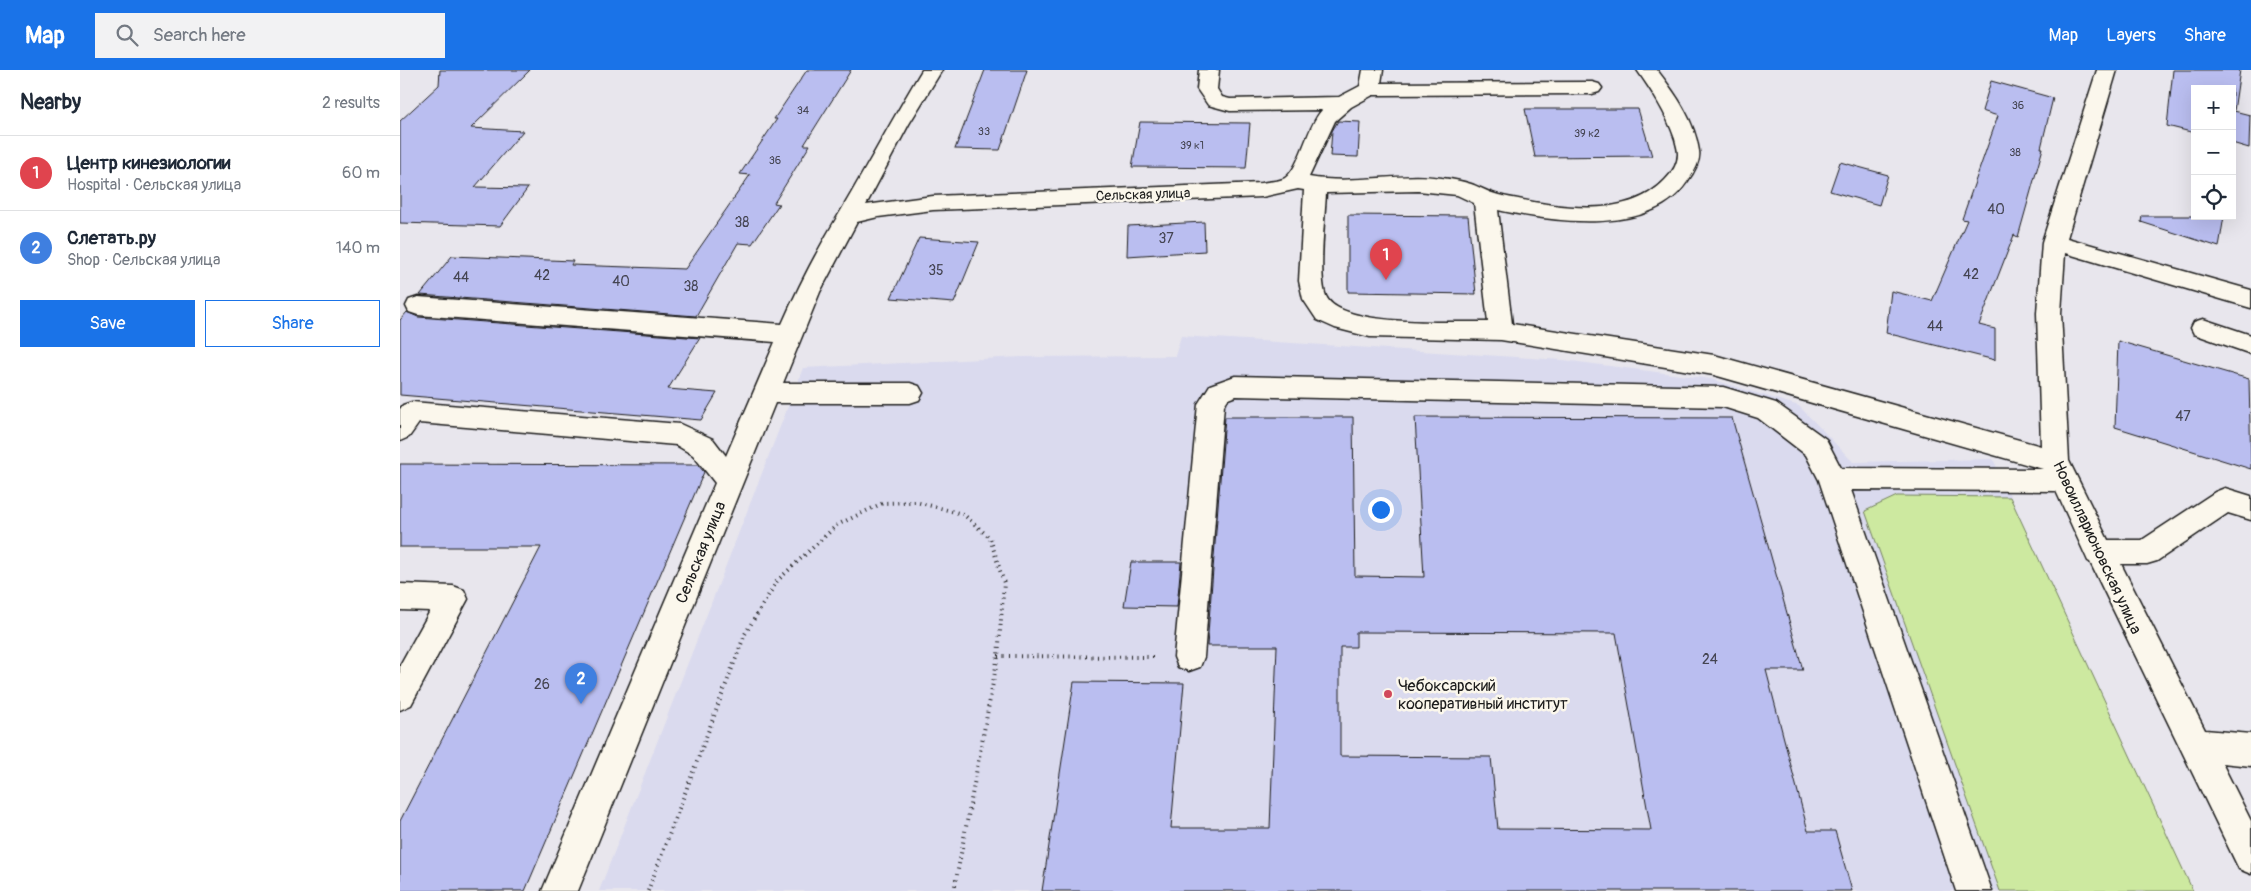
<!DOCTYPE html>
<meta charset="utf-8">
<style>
body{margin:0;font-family:Pangolin,sans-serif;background:#f2f2f3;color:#1f2937}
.controls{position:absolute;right:15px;top:15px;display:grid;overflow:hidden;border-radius:0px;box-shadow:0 5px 20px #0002}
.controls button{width:45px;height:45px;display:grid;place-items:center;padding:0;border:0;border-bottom:1px solid #e0e1e3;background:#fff;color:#1f2937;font:25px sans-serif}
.you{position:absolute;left:980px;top:439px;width:18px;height:18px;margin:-12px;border:4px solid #fff;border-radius:50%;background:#1a73e8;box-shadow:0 0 0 8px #1a73e833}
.badge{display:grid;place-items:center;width:32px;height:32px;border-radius:50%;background:#1a73e8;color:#fff;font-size:16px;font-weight:700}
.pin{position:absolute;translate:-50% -41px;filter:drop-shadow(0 1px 2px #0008)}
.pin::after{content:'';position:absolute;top:26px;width:18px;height:15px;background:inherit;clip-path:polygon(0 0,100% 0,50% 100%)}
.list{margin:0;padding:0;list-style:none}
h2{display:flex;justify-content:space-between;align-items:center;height:65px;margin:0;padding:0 20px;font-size:21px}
h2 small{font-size:16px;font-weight:400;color:#747a83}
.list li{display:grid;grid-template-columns:32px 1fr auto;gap:15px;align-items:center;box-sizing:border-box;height:75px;padding:0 20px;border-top:1px solid #e0e1e3}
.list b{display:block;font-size:19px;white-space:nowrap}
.list p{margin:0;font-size:16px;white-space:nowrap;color:#747a83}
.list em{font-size:16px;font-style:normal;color:#747a83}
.actions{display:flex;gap:10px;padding:15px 20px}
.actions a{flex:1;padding:11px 0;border:1px solid #1a73e8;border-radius:0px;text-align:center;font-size:18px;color:#1a73e8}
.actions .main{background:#1a73e8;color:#fff}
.icon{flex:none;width:28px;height:28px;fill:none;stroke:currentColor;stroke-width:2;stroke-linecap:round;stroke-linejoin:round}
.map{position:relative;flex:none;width:1851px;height:821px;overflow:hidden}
header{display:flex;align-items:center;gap:30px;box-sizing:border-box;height:70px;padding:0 25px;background:#1a73e8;color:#fff}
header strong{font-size:24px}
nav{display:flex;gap:28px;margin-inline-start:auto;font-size:18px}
.search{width:350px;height:45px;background:#f2f2f3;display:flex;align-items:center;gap:12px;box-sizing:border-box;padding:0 18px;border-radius:0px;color:#747a83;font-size:19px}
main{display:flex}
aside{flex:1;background:#fff}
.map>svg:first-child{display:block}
.built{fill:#dadaee}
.green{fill:#cde9a0;stroke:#74825e}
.building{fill:#babef0;stroke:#1c1c1c;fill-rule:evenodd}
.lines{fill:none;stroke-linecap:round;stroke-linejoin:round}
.minor-casing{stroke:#1c1c1c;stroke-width:3}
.path{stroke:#1c1c1c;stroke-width:4;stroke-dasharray:1 4.5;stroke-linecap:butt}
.minor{fill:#fbf7ec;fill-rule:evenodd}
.poi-dot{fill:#d1495b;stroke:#fbf7ec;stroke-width:2}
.labels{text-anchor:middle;stroke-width:5;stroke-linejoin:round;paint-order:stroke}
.far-number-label{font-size:11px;fill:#444451}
.far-street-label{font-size:14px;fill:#1c1c1c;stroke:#fbf7ec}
.number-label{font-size:14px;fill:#444451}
.street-label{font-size:16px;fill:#1c1c1c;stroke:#fbf7ec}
.poi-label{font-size:16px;fill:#1c1c1c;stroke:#fbf7ec;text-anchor:start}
</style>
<header>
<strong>Map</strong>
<div class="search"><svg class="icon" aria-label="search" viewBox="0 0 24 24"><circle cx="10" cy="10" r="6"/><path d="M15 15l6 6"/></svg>Search here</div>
<nav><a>Map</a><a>Layers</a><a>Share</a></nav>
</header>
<main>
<aside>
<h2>Nearby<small>2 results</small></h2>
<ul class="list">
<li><span class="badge" style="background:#e0444e">1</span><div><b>Центр кинезиологии</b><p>Hospital · Сельская улица</p></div><em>60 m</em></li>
<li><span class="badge" style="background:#3f7fe0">2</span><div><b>Слетать.ру</b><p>Shop · Сельская улица</p></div><em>140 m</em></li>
</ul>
<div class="actions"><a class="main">Save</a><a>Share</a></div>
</aside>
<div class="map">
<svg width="1851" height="821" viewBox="0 0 1851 821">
<rect width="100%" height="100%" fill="#e8e6ed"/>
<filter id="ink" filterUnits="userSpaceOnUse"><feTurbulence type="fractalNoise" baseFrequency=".02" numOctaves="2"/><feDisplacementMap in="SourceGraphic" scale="10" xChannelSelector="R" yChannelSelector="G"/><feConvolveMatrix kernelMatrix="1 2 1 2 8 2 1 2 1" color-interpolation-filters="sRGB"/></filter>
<g filter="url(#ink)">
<path class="built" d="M 781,266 L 1163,290 L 1311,309 L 1399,336 L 1453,392 L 1593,389 L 1793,821 L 199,821 L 403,298 L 622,287 L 775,286 Z"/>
<path class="green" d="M 1497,426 L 1610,427 L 1793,821 L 1600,821 L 1465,441 Z"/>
<g class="building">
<path d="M 40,0 L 130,0 L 71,58 L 123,61 L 75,117 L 128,118 L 100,156 L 0,153 L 0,51 L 39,15 Z"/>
<path d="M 407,0 L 451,0 L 404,75 L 410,75 L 374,133 L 379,134 L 352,174 L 338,173 L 296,246 L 20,225 L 52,186 L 173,191 L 171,195 L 285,199 L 350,105 L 340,104 L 377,49 L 374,49 Z"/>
<path d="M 585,0 L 627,0 L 600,80 L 555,79 Z"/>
<path d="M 1773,0 L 1840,0 L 1834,41 L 1850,45 L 1849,78 L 1832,73 L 1832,19 L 1795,19 L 1795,63 L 1767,56 Z"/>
<path d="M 1591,11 L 1653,28 L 1641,78 L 1643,78 L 1618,167 L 1614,165 L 1579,255 L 1595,259 L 1595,290 L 1486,263 L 1491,221 L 1532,231 L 1567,150 L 1562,149 L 1598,46 L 1582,41 Z"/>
<path d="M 1125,39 L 1238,39 L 1252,86 L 1135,87 Z"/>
<path d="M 938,51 L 960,52 L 958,87 L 930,86 L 932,61 Z"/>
<path d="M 740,52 L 850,53 L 846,98 L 732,97 Z"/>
<path d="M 1440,92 L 1488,105 L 1479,135 L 1430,121 Z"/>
<path d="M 948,145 L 1068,146 L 1076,224 L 948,222 Z"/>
<path d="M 1742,146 L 1824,146 L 1819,177 L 1741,152 Z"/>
<path d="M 804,152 L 805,181 L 727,186 L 728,156 Z"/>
<path d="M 519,168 L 579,172 L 554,233 L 491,228 Z"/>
<path d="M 7,242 L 18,247 L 300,268 L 268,319 L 317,323 L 301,350 L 0,325 L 0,250 Z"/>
<path d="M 1718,271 L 1849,309 L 1851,399 L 1715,357 Z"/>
<path d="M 825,347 L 953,347 L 955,506 L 1024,507 L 1015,347 L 1332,348 L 1403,600 L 1366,600 L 1408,761 L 1435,761 L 1452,821 L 642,821 L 674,612 L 784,613 L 771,758 L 870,758 L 877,576 L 807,576 ZM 956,562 L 1216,563 L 1251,760 L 1098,759 L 1091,687 L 940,686 L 940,577 L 956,577 Z"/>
<path d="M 0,394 L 298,395 L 304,402 L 125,821 L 0,821 L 0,751 L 141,477 L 0,477 Z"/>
<path d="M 731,492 L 781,492 L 777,537 L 724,536 Z"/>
</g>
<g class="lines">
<g class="minor-casing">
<g id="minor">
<path d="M 522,0 L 542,0 L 509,54 L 466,135 L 533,126 L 862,113 C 869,111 878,112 885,108 C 900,98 907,56 922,40 L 830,41 L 808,35 L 797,19 L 799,0 L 819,0 L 817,19 L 822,27 L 830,29 L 939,27 L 960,16 L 963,0 L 983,0 L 981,13 L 1192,12 L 1199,14 L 1202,18 L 1199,22 L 1192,24 L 973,25 L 951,37 L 935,51 L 909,107 C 953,115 998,102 1042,108 C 1051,109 1062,111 1071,114 C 1082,118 1091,124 1103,126 C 1153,136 1225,152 1265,110 C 1272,103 1278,94 1278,84 C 1278,79 1276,74 1275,69 C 1266,43 1253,23 1237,0 L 1257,0 C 1275,23 1295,51 1299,81 C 1301,92 1293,104 1287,112 C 1251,167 1152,152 1098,140 L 1112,254 L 1314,285 L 1641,376 L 1637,243 L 1642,172 L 1697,0 L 1717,0 L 1667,168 L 1851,220 L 1851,238 L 1665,183 L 1661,243 L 1669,391 L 1708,470 L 1742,470 L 1815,422 L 1825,418 L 1851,426 L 1851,450 L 1828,443 L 1757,491 L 1747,494 L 1721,494 L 1805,660 L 1851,664 L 1851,696 L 1822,693 L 1851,751 L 1851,804 L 1839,799 L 1690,492 L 1688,491 L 1656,421 L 1451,420 L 1592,821 L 1556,821 L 1419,410 L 1406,385 L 1358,348 L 1323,337 L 836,326 L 828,329 L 824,335 L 804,587 L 800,597 L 789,601 L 778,597 L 774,587 L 798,334 L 810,315 L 835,306 L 1323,317 L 1376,333 L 1426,369 L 1441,398 L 1643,399 L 1314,305 L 1101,270 L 970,267 L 935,258 L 917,250 L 903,229 L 899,211 L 904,120 L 898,119 L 862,127 L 533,140 L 478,147 L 457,152 L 420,222 L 383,313 L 510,313 L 519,316 L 523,323 L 519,330 L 510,333 L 375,333 L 178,821 L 142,821 L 315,413 L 293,385 L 276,375 L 19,353 L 9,367 L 0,371 L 0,339 L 3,335 L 12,332 L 280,354 L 313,369 L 326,386 L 375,272 L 18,245 L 9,242 L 6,236 L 9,230 L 18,227 L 382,254 C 399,215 420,175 442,139 C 469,93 494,46 522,0 ZM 1018,121 L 1057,125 L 1074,133 L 1088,252 C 1055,251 940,258 926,226 C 918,207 925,146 926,123 Z"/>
<path d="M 1803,249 L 1851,265 L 1851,284 L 1794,264 L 1791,258 L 1794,252 Z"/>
<path d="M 0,514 L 53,516 L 64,520 L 68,529 L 11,635 L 0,640 L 0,595 L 30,541 L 0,540 Z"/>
</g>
</g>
<g class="path">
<path d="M 598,586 L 755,587"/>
<path d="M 248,821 L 345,564 L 377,511 L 437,455 L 483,433 L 516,432 L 563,444 L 590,468 L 604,513 L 598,586 L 554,821"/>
</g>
<use href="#minor" class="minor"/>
</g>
</g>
<circle class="poi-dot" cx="988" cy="624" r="5"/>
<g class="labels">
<g class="far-number-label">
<text x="1618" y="39">36</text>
<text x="403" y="44">34</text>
<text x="584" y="65">33</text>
<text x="1187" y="67">39 к2</text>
<text x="792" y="79">39 к1</text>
<text x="1615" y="86">38</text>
<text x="375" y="94">36</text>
</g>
<g class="far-street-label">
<text transform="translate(743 124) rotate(-2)" y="5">Сельская улица</text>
</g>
<g class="number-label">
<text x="1596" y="144">40</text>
<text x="342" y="157">38</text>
<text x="766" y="173">37</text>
<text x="536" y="205">35</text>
<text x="1571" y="209">42</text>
<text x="142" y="210">42</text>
<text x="61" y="212">44</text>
<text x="221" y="216">40</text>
<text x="291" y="221">38</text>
<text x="1535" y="261">44</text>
<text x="1783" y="351">47</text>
<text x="1310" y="594">24</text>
<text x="142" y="619">26</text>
</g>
<g class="street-label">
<text transform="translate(1698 477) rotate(65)" y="6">Новоилларионовская улица</text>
<text transform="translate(300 482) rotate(-68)" y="6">Сельская улица</text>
</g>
<g class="poi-label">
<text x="998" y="621">Чебоксарский<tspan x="998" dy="18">кооперативный институт</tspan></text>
</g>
</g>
</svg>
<div class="controls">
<button>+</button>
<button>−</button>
<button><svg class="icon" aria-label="locate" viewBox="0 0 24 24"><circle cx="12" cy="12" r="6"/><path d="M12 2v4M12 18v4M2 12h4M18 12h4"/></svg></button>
</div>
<div class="you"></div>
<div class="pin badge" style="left:986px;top:210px;background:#e0444e">1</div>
<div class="pin badge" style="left:181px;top:634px;background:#3f7fe0">2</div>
</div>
</main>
